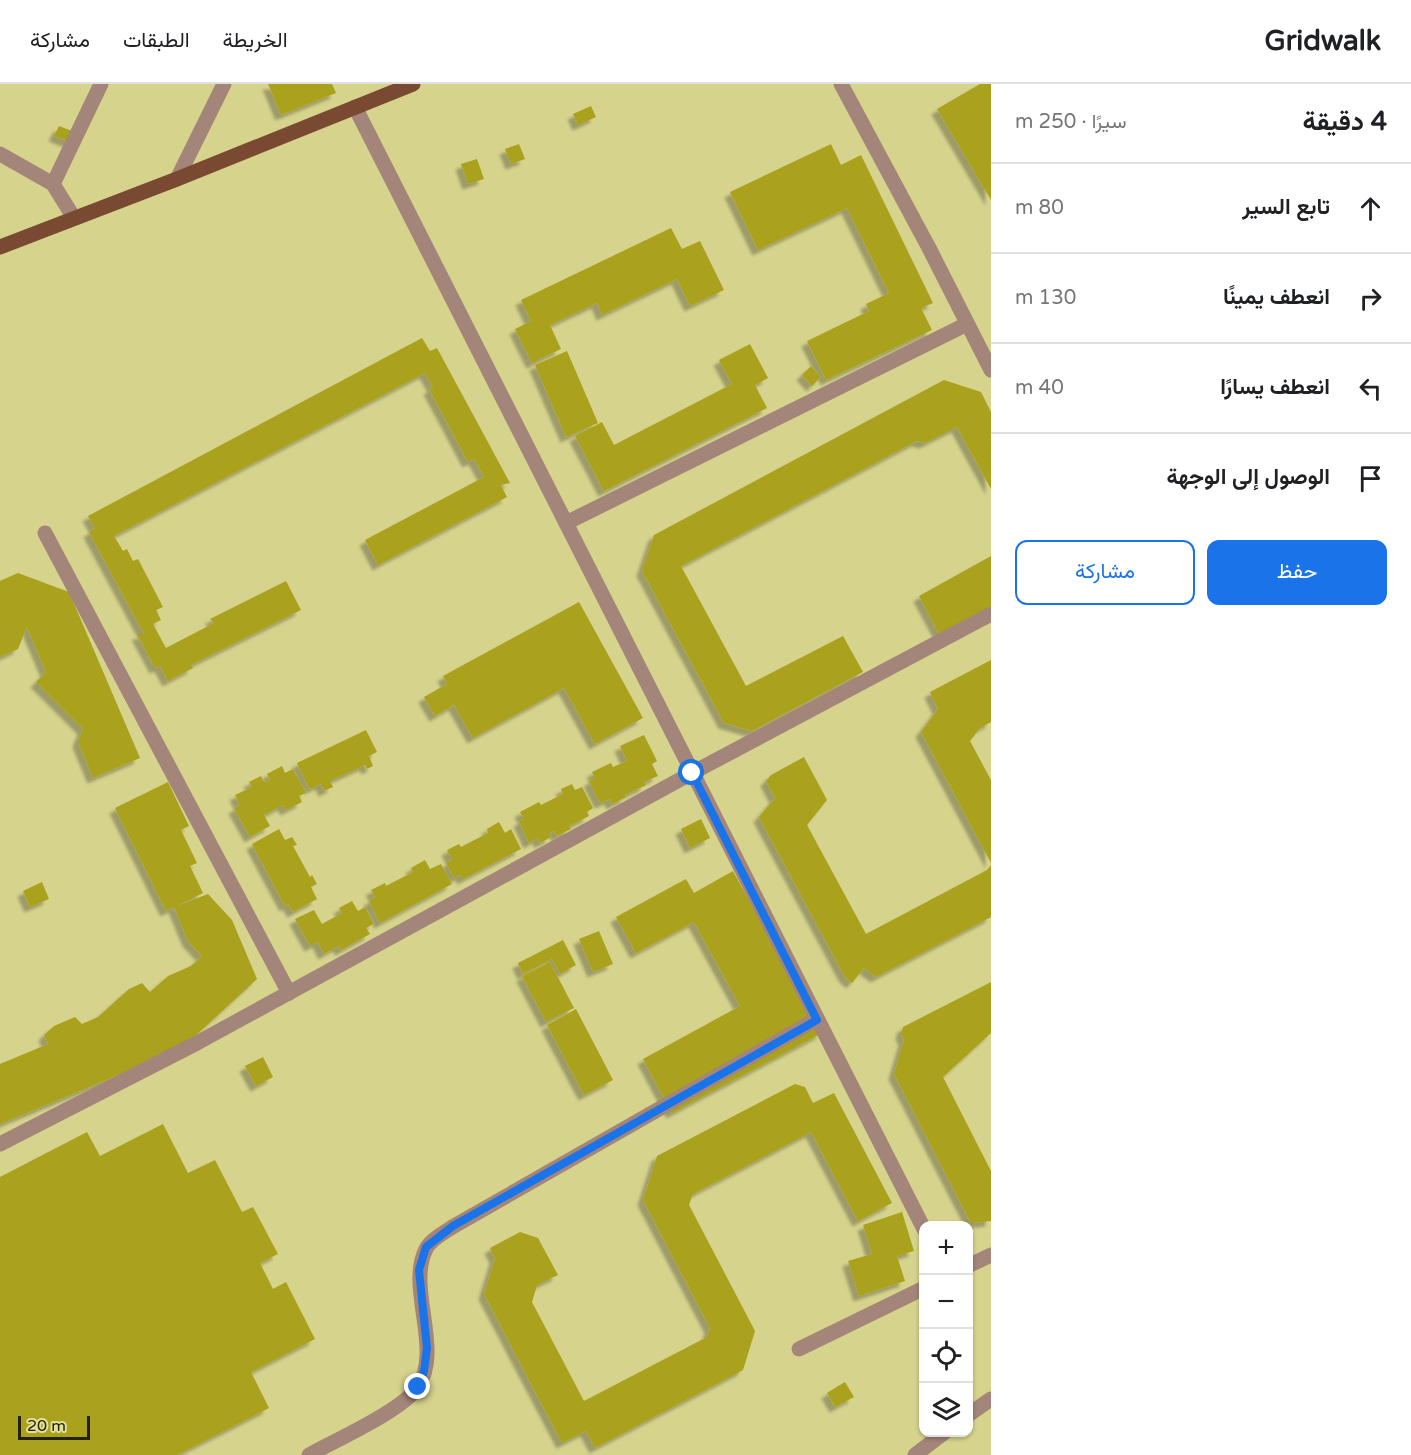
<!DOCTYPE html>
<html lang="ar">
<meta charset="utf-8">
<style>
body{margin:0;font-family:"Varela Round",Vazirmatn,sans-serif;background:#f2f2f2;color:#202124;direction:rtl}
.controls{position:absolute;right:18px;bottom:18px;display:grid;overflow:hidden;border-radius:12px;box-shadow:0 2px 4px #0004}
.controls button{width:54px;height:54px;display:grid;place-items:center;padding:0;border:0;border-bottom:2px solid #e0e0e0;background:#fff;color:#202124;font:30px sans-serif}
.scale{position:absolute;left:18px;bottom:15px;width:72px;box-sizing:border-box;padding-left:6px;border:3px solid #232105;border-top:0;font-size:16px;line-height:21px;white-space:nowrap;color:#232105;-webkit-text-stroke:4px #e4e09a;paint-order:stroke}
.stop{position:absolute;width:18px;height:18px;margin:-14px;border:4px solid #1a73e8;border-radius:50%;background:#fff}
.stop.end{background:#1a73e8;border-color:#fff;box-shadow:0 2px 6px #0008}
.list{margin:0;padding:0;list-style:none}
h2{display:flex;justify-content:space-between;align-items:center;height:78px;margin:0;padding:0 24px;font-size:26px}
h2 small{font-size:20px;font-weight:400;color:#757577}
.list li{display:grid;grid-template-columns:39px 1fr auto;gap:18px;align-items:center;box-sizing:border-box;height:90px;padding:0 24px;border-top:2px solid #e0e0e0}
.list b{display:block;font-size:22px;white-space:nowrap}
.list em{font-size:20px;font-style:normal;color:#757577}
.actions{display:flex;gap:12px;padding:18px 24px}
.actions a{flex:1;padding:14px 0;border:2px solid #1a73e8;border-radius:12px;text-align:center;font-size:21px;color:#1a73e8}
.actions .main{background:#1a73e8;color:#fff}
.icon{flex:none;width:33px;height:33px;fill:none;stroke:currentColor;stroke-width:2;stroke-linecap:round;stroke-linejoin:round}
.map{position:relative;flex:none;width:991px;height:1371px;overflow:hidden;direction:ltr}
header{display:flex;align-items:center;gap:36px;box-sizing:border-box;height:84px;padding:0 30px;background:#fff;border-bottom:2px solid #e0e0e0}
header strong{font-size:28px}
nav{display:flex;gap:33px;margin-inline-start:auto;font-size:21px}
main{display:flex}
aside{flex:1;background:#fff}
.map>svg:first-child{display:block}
.building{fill:#aaa11d;filter:url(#shadow)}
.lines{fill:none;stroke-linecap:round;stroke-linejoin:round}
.minor{stroke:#a38679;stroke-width:15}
.major{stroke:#7a4932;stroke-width:15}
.route{stroke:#1a73e8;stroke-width:8}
</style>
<header>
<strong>Gridwalk</strong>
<nav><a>الخريطة</a><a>الطبقات</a><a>مشاركة</a></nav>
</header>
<main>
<aside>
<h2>4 دقيقة<small>سيرًا · 250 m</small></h2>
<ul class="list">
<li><svg class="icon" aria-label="ahead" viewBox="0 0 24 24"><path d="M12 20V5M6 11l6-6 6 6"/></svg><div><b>تابع السير</b></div><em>80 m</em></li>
<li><svg class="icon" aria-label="right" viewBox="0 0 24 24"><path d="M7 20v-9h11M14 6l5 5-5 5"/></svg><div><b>انعطف يمينًا</b></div><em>130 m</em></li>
<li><svg class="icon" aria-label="left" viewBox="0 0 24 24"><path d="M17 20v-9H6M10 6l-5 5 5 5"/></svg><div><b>انعطف يسارًا</b></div><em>40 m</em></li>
<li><svg class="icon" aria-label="arrive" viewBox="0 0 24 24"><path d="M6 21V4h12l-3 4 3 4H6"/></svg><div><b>الوصول إلى الوجهة</b></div></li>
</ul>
<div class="actions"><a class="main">حفظ</a><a>مشاركة</a></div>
</aside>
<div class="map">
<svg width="991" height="1371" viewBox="0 0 991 1371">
<defs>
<filter id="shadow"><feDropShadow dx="-5.5" dy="5.5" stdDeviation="1.5" flood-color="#0004"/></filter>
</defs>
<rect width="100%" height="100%" fill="#d6d38d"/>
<g class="building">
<path d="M 268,0 L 332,0 L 336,9 L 281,31 Z"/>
<path d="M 980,0 L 991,0 L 991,116 L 937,25 Z"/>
<path d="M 591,22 L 596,33 L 578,41 L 573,30 Z"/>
<path d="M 59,42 L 80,50 L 75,60 L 54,52 Z"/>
<path d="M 519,60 L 525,75 L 511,80 L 505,65 Z"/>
<path d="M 831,60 L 841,81 L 861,71 L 933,219 L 921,224 L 932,246 L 826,296 L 807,257 L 869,227 L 866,220 L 889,209 L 847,124 L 758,166 L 730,108 Z"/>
<path d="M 477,75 L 484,95 L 468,100 L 461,80 Z"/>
<path d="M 671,144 L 682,165 L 700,157 L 724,206 L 690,222 L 677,195 L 602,231 L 597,219 L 550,241 L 561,265 L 532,279 L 515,245 L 531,237 L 521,216 Z"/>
<path d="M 422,254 L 430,267 L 437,264 L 510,399 L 501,401 L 507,413 L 378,481 L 365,456 L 484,393 L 474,375 L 468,378 L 429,305 L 433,303 L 425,289 L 114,452 L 123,467 L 127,465 L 133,477 L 138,475 L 163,523 L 156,526 L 161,536 L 153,540 L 166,564 L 214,539 L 210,535 L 286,497 L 301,526 L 191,581 L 193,584 L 168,597 L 160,582 L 155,584 L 137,550 L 144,550 L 89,448 L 95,444 L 88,432 Z"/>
<path d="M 750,260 L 768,294 L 755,301 L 767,324 L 604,407 L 575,352 L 602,338 L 614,361 L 732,300 L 719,276 Z"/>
<path d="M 567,267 L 598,339 L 566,353 L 535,281 Z"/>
<path d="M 811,282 L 821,293 L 812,302 L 802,291 Z"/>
<path d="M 944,296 L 981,308 L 991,328 L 991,405 L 957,343 L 925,359 L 917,357 L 681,482 L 746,602 L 843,552 L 863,588 L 752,647 L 724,639 L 642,487 L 654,451 Z"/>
<path d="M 991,472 L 991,527 L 947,551 L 938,548 L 919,512 Z"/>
<path d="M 18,489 L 69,508 L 140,674 L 93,694 L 78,658 L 83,645 L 36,598 L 46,588 L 27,543 L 18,565 L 0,573 L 0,497 Z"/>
<path d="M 579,518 L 643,634 L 595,660 L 564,604 L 473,654 L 454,621 L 435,632 L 424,613 L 447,600 L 443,592 Z"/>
<path d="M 991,576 L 991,638 L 980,644 L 970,657 L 991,696 L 991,779 L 921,648 L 938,625 L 930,608 Z"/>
<path d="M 366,646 L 377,668 L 369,672 L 373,682 L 367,685 L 365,681 L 330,697 L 333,703 L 324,707 L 321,700 L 309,705 L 297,679 Z"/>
<path d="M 644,651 L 657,677 L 652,680 L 658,692 L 644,698 L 646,701 L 625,711 L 626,713 L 612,720 L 610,715 L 600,719 L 589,697 L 595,694 L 592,688 L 611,679 L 613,683 L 627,677 L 620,662 Z"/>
<path d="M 804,673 L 827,716 L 807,741 L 866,850 L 987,786 L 991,781 L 991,833 L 876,893 L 864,884 L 852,899 L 845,893 L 759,733 L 775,714 L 766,697 L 771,691 Z"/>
<path d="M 282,682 L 285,689 L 293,685 L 306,709 L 299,712 L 302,718 L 286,726 L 283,721 L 264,731 L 270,742 L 250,753 L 234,724 L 240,721 L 235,711 L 252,703 L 249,698 L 261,692 L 264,698 L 270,696 L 267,690 Z"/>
<path d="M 168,698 L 189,742 L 181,746 L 197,779 L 190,782 L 203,809 L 177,822 L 208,810 L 232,836 L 257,895 L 181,965 L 0,1040 L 0,980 L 48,960 L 44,951 L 54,942 L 75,933 L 82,940 L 98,933 L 129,905 L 142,899 L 150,908 L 168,892 L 191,882 L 202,872 L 188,857 L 174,823 L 166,827 L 115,724 Z"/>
<path d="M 572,700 L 575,706 L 582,703 L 593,724 L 587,728 L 589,732 L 569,742 L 571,745 L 557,752 L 554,747 L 549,749 L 551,753 L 540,759 L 538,754 L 529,759 L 519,737 L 524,735 L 520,728 L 539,718 L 541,721 L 563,710 L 561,705 Z"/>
<path d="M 701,735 L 710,754 L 690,764 L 681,745 Z"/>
<path d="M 499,738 L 505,749 L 511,745 L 521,765 L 463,795 L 461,791 L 454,794 L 446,779 L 452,776 L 447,766 L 459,760 L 461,763 L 488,749 L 487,745 Z"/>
<path d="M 279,745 L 285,756 L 292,753 L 297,761 L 293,762 L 310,793 L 312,791 L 317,800 L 311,803 L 317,815 L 293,828 L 288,820 L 285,822 L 252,760 Z"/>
<path d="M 425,776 L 430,785 L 441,780 L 452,800 L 380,839 L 369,817 L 375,813 L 371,806 L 385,799 L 386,802 L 413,788 L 411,784 Z"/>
<path d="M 733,787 L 822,949 L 672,1029 L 643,975 L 740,922 L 694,838 L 636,869 L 616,833 L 686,795 L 694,809 Z"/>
<path d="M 42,798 L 49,815 L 30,823 L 23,807 Z"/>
<path d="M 352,817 L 358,827 L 365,823 L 374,840 L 366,844 L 370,850 L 341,866 L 338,862 L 324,870 L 318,858 L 310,862 L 295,835 L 314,826 L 322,840 L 342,829 L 339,824 Z"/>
<path d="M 599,847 L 613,880 L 593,888 L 579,855 Z"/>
<path d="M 563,856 L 576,881 L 560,890 L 552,875 L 523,890 L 518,879 Z"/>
<path d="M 550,878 L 574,924 L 546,938 L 522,892 Z"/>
<path d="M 991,898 L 991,949 L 943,993 L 991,1087 L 991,1137 L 971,1139 L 894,990 L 904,956 L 901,950 L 903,943 Z"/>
<path d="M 576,925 L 613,996 L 584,1011 L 547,941 Z"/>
<path d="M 263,973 L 273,993 L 256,1002 L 245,982 Z"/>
<path d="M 795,1000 L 805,1003 L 813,1019 L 834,1009 L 892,1119 L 858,1137 L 811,1048 L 693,1110 L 689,1121 L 755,1247 L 743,1286 L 595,1364 L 586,1347 L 562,1359 L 484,1210 L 495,1174 L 490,1164 L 520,1148 L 538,1154 L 558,1191 L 537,1201 L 532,1218 L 584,1317 L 707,1253 L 710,1244 L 643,1116 L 657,1072 Z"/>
<path d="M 163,1040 L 188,1089 L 215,1076 L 242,1128 L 253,1123 L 278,1170 L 260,1179 L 273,1205 L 286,1198 L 315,1255 L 251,1288 L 269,1324 L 177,1371 L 0,1371 L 0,1093 L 87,1048 L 100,1072 Z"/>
<path d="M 902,1128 L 914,1167 L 897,1172 L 905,1197 L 859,1212 L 848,1177 L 872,1170 L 863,1141 Z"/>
<path d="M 845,1298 L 854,1313 L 835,1323 L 827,1309 Z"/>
</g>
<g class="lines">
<g class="minor">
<path d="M 841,0 L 929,164 L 991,286"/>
<path d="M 355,23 L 924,1145"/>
<path d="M 0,70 L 53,100 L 74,134"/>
<path d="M 177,95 L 224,0"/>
<path d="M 53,100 L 101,0"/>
<path d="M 566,439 L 967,240"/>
<path d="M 45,449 L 289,909"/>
<path d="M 0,1060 L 197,959 L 692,689 L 991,530"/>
<path d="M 968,1182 L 991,1171"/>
<path d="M 799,1265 L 924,1204"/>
<path d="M 968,1331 L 991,1315"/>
<path d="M 309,1371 C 336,1356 401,1327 417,1304 C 444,1267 406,1204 426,1165 C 430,1156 445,1148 454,1142 L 817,935"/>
<path d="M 915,1371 L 945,1348"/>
</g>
<path class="major" d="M 0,163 L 177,95 L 413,0"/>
</g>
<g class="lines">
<path class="route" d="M 418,1303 L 424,1287 L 427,1264 L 419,1186 L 426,1163 L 453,1142 L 817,936 L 692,689"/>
</g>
</svg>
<div class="controls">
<button>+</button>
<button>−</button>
<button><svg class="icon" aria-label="locate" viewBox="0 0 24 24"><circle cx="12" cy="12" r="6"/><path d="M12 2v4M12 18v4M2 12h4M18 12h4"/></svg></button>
<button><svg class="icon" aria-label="layers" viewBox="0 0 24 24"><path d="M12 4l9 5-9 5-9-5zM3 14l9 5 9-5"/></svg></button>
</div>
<div class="scale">20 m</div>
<div class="stop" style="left:692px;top:689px"></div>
<div class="stop end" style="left:418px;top:1303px"></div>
</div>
</main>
